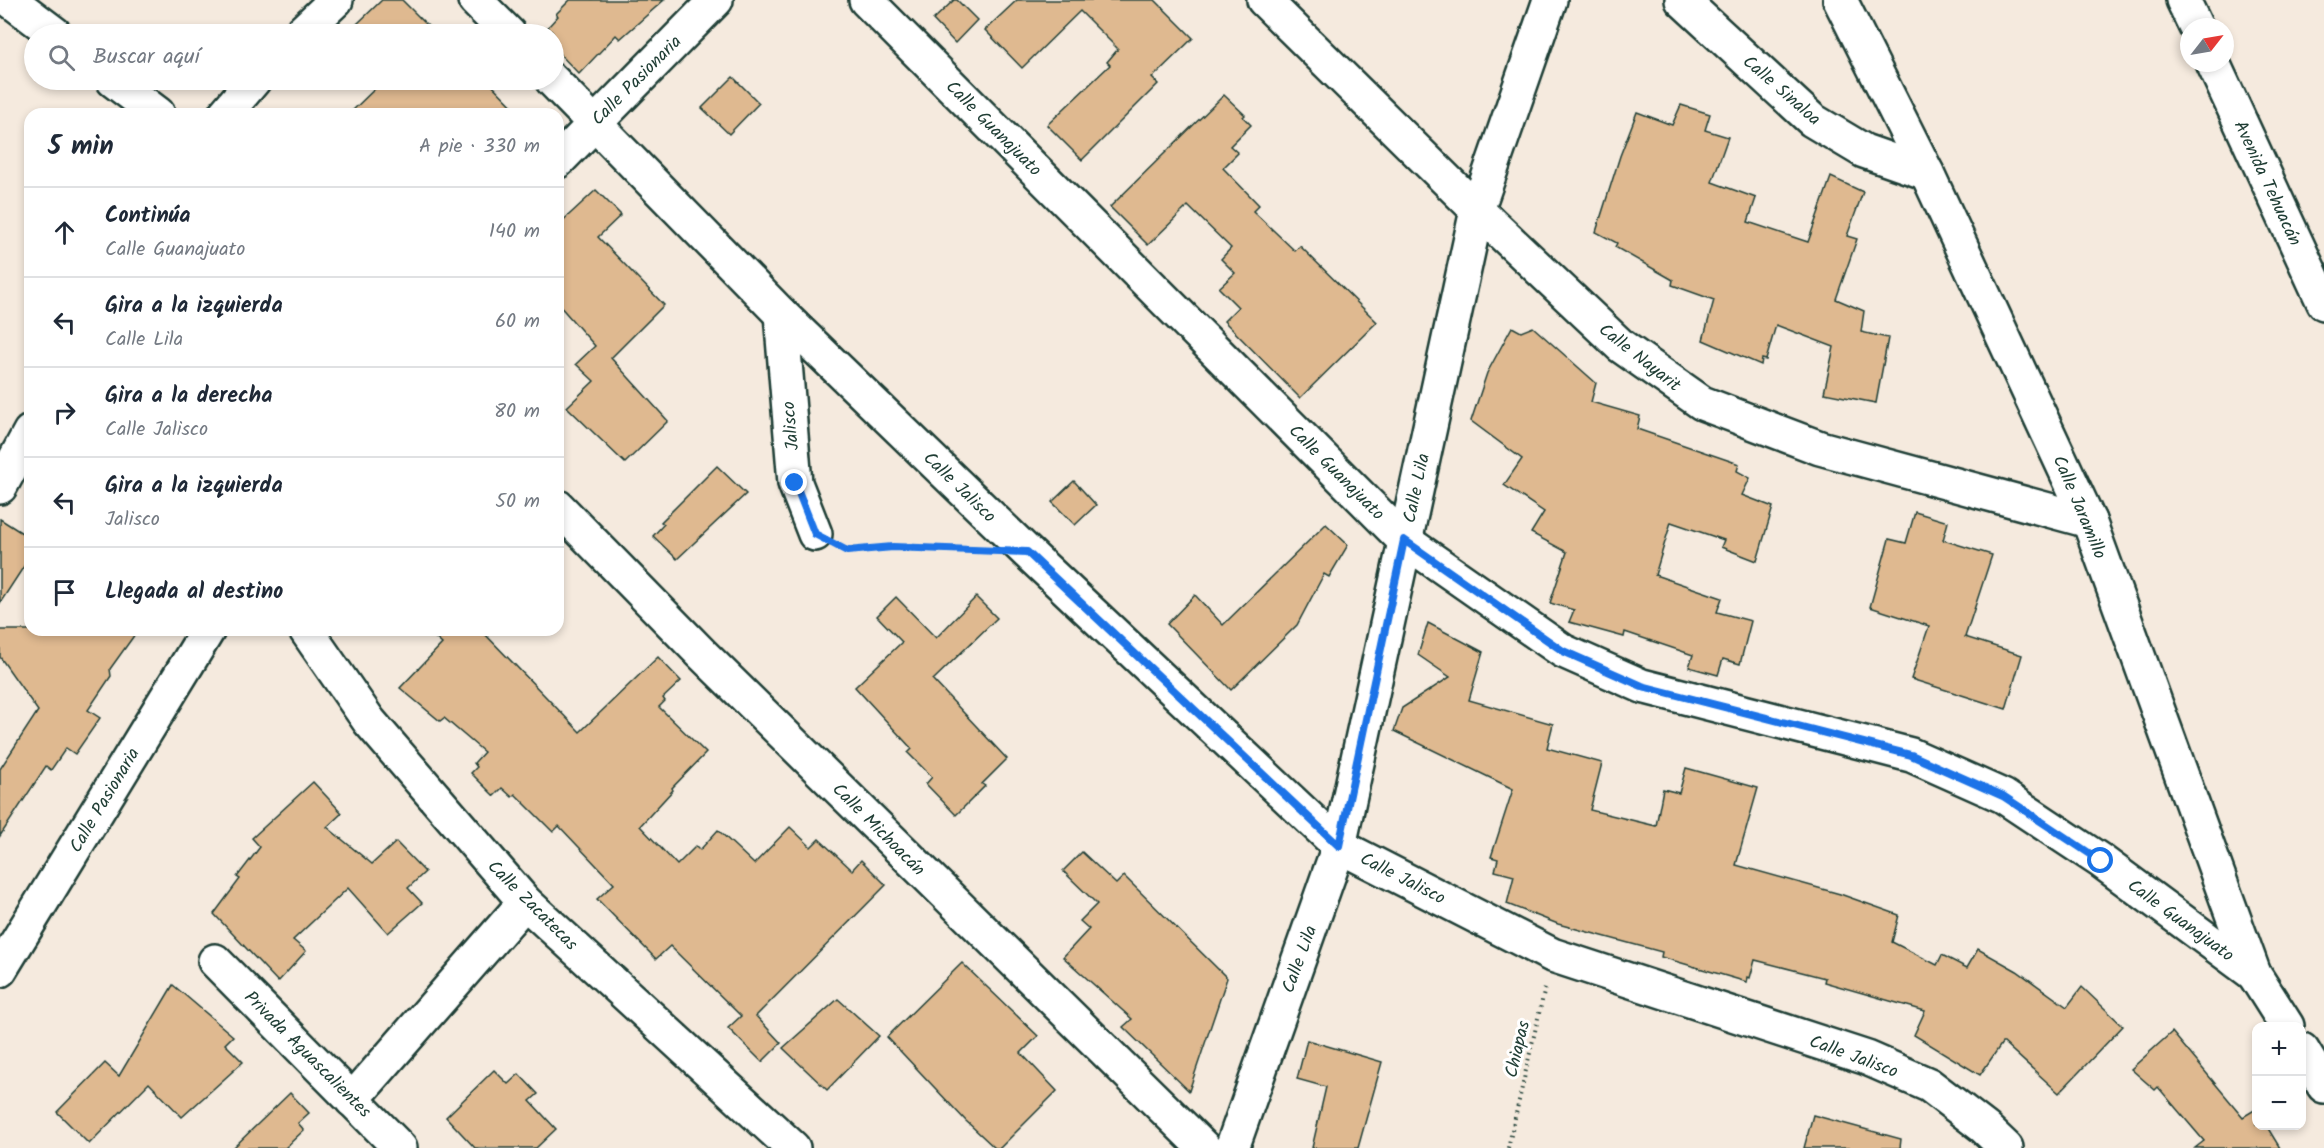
<!DOCTYPE html>
<html lang="es">
<meta charset="utf-8">
<style>
body{margin:0;font-family:Kalam,sans-serif;background:#f6f6f7;color:#1f2937}
.controls{position:absolute;right:18px;bottom:18px;display:grid;overflow:hidden;border-radius:12px;box-shadow:0 3px 9px #0003}
.controls button{width:54px;height:54px;display:grid;place-items:center;padding:0;border:0;border-bottom:2px solid #e0e1e3;background:#fff;color:#1f2937;font:30px sans-serif}
.compass{position:absolute;left:2180px;top:18px;width:54px;height:54px;border-radius:50%;background:#fff;box-shadow:0 3px 9px #0003;rotate:59deg}
.stop{position:absolute;width:18px;height:18px;margin:-14px;border:4px solid #1a73e8;border-radius:50%;background:#fff}
.stop.end{background:#1a73e8;border-color:#fff;box-shadow:0 2px 6px #0008}
.list{margin:0;padding:0;list-style:none}
h2{display:flex;justify-content:space-between;align-items:center;height:78px;margin:0;padding:0 24px;font-size:26px}
h2 small{font-size:20px;font-weight:400;color:#747a83}
.list li{display:grid;grid-template-columns:39px 1fr auto;gap:18px;align-items:center;box-sizing:border-box;height:90px;padding:0 24px;border-top:2px solid #e0e1e3}
.list b{display:block;font-size:22px;white-space:nowrap}
.list p{margin:0;font-size:20px;white-space:nowrap;color:#747a83}
.list em{font-size:20px;font-style:normal;color:#747a83}
.icon{flex:none;width:33px;height:33px;fill:none;stroke:currentColor;stroke-width:2;stroke-linecap:round;stroke-linejoin:round}
.map{position:relative;flex:none;width:2324px;height:1148px;overflow:hidden}
.search{position:absolute;background:#fff;box-shadow:0 3px 9px #0003;left:24px;top:24px;width:540px;height:66px;display:flex;align-items:center;gap:15px;box-sizing:border-box;padding:0 21px;border-radius:33px;color:#747a83;font-size:22px}
.panel{position:absolute;background:#fff;box-shadow:0 3px 9px #0003;left:24px;top:108px;width:540px;height:528px;border-radius:18px}
.map>svg:first-child{display:block}
.building{fill:#dfb990;stroke:#1f3d34;stroke-width:1.5}
.lines{fill:none;stroke-linecap:round;stroke-linejoin:round}
.street-casing{stroke:#1f3d34;stroke-width:38}
.secondary-casing{stroke:#1f3d34;stroke-width:38}
.path{stroke:#1f3d34;stroke-width:4;stroke-dasharray:1.5 4.5;stroke-linecap:butt}
.street{stroke:#fff;stroke-width:33}
.secondary{stroke:#fff;stroke-width:33}
.route{stroke:#1a73e8;stroke-width:8}
.labels{text-anchor:middle;stroke-width:6;stroke-linejoin:round;paint-order:stroke}
.street-label{font-size:18px;fill:#1f3d34;stroke:#fff}
</style>
<div class="map">
<svg width="2324" height="1148" viewBox="0 0 2324 1148">
<rect width="100%" height="100%" fill="#f5eade"/>
<filter id="ink" filterUnits="userSpaceOnUse"><feTurbulence type="fractalNoise" baseFrequency=".0167" numOctaves="2"/><feDisplacementMap in="SourceGraphic" scale="12" xChannelSelector="R" yChannelSelector="G"/><feConvolveMatrix kernelMatrix="1 2 1 2 8 2 1 2 1" color-interpolation-filters="sRGB"/></filter>
<g filter="url(#ink)">
<g class="building">
<path d="M 382,0 L 402,0 L 436,34 L 367,34 L 357,24 Z"/>
<path d="M 570,0 L 664,0 L 620,39 L 616,35 L 579,74 L 554,48 L 553,33 L 548,27 L 558,16 L 556,14 Z"/>
<path d="M 954,0 L 957,0 L 977,20 L 955,43 L 933,20 Z"/>
<path d="M 1017,0 L 1155,0 L 1193,38 L 1152,78 L 1158,84 L 1082,160 L 1047,125 L 1110,65 L 1107,62 L 1118,49 L 1080,11 L 1022,68 L 985,30 Z"/>
<path d="M 733,77 L 759,103 L 729,134 L 702,108 Z"/>
<path d="M 384,80 L 487,80 L 520,114 L 349,114 Z"/>
<path d="M 1224,95 L 1245,115 L 1243,117 L 1251,125 L 1230,146 L 1238,153 L 1223,168 L 1259,205 L 1253,211 L 1295,251 L 1300,246 L 1377,322 L 1300,398 L 1224,321 L 1238,307 L 1219,288 L 1235,273 L 1221,259 L 1231,248 L 1188,206 L 1148,245 L 1110,207 Z"/>
<path d="M 1681,105 L 1710,114 L 1705,130 L 1728,137 L 1712,182 L 1756,198 L 1748,222 L 1808,242 L 1831,177 L 1863,192 L 1847,236 L 1857,239 L 1836,299 L 1864,311 L 1861,332 L 1888,338 L 1876,403 L 1824,393 L 1834,347 L 1776,325 L 1766,360 L 1762,359 L 1761,365 L 1703,340 L 1714,300 L 1672,285 L 1673,280 L 1615,247 L 1617,243 L 1596,232 L 1620,156 L 1637,112 L 1672,125 Z"/>
<path d="M 596,190 L 621,215 L 598,237 L 664,305 L 611,358 L 668,421 L 625,463 L 567,407 L 594,381 L 576,364 L 595,346 L 558,304 L 558,225 Z"/>
<path d="M 1512,327 L 1521,332 L 1533,327 L 1596,383 L 1591,402 L 1640,416 L 1637,429 L 1739,464 L 1737,471 L 1750,478 L 1742,495 L 1773,507 L 1757,561 L 1721,547 L 1724,540 L 1671,522 L 1655,575 L 1722,598 L 1717,612 L 1751,621 L 1740,664 L 1723,659 L 1718,675 L 1689,667 L 1693,655 L 1625,632 L 1624,637 L 1569,622 L 1574,610 L 1550,603 L 1567,552 L 1531,533 L 1544,512 L 1504,485 L 1522,459 L 1471,421 L 1487,373 Z"/>
<path d="M 717,466 L 746,494 L 677,559 L 653,536 L 664,524 L 661,522 Z"/>
<path d="M 1074,481 L 1096,505 L 1075,525 L 1052,502 Z"/>
<path d="M 1915,512 L 1948,522 L 1943,540 L 1992,555 L 1965,637 L 2022,655 L 2006,709 L 1911,679 L 1929,626 L 1870,607 L 1889,539 L 1906,543 Z"/>
<path d="M 0,519 L 30,538 L 30,557 L 0,603 Z"/>
<path d="M 1326,524 L 1348,545 L 1329,577 L 1324,574 L 1297,625 L 1231,690 L 1167,624 L 1195,595 L 1223,625 Z"/>
<path d="M 896,597 L 936,638 L 976,597 L 997,618 L 933,680 L 1007,759 L 982,784 L 985,786 L 956,815 L 926,784 L 932,777 L 908,753 L 912,749 L 855,687 L 902,642 L 877,616 Z"/>
<path d="M 1428,623 L 1483,652 L 1469,700 L 1553,724 L 1547,748 L 1602,763 L 1590,810 L 1656,826 L 1663,789 L 1679,793 L 1686,768 L 1758,788 L 1736,865 L 1840,894 L 1899,915 L 1892,942 L 1937,965 L 1942,955 L 1967,968 L 1978,949 L 2017,971 L 2067,1007 L 2082,987 L 2123,1026 L 2059,1093 L 2004,1043 L 2002,1043 L 1980,1075 L 1914,1035 L 1925,1011 L 1824,982 L 1825,978 L 1755,960 L 1750,978 L 1748,977 L 1747,982 L 1661,957 L 1662,952 L 1558,924 L 1507,904 L 1514,876 L 1495,871 L 1498,859 L 1491,857 L 1513,789 L 1394,731 L 1402,708 L 1450,677 L 1418,655 Z"/>
<path d="M 0,630 L 138,630 L 110,669 L 111,676 L 88,710 L 100,718 L 75,754 L 66,748 L 51,770 L 46,766 L 0,836 L 0,769 L 38,711 L 0,657 Z"/>
<path d="M 427,630 L 481,630 L 580,732 L 658,657 L 681,681 L 663,698 L 665,701 L 659,707 L 706,753 L 672,788 L 673,790 L 640,826 L 677,865 L 696,846 L 700,850 L 718,830 L 754,864 L 790,827 L 811,847 L 819,839 L 852,870 L 861,860 L 886,885 L 756,1016 L 781,1043 L 762,1062 L 728,1028 L 741,1016 L 670,946 L 656,959 L 597,899 L 614,884 L 559,826 L 553,832 L 515,794 L 512,797 L 502,788 L 494,796 L 471,773 L 477,767 L 474,763 L 484,752 L 444,718 L 440,721 L 400,688 L 442,644 Z"/>
<path d="M 313,782 L 342,813 L 327,827 L 372,864 L 396,842 L 425,872 L 408,888 L 422,903 L 388,933 L 348,888 L 293,940 L 306,951 L 278,982 L 214,914 L 240,879 L 237,877 L 260,847 L 252,838 Z"/>
<path d="M 1082,852 L 1116,884 L 1124,876 L 1227,978 L 1189,1091 L 1123,1027 L 1132,1019 L 1063,957 L 1089,929 L 1080,921 L 1097,904 L 1063,871 Z"/>
<path d="M 962,963 L 1038,1036 L 1021,1053 L 1057,1091 L 1000,1148 L 995,1148 L 966,1121 L 887,1037 Z"/>
<path d="M 173,985 L 233,1036 L 225,1044 L 243,1062 L 182,1117 L 149,1083 L 89,1144 L 57,1112 L 105,1063 L 119,1076 Z"/>
<path d="M 838,999 L 879,1036 L 827,1090 L 783,1048 Z"/>
<path d="M 2172,1032 L 2243,1117 L 2256,1109 L 2256,1125 L 2266,1125 L 2280,1148 L 2195,1148 L 2204,1141 L 2158,1087 L 2155,1090 L 2131,1069 Z"/>
<path d="M 1307,1040 L 1382,1062 L 1358,1148 L 1312,1148 L 1326,1087 L 1297,1079 Z"/>
<path d="M 494,1070 L 508,1084 L 519,1074 L 538,1094 L 530,1101 L 556,1129 L 536,1148 L 475,1148 L 446,1117 Z"/>
<path d="M 290,1093 L 309,1113 L 298,1123 L 304,1130 L 285,1148 L 233,1148 Z"/>
<path d="M 1813,1115 L 1901,1139 L 1900,1148 L 1804,1148 Z"/>
</g>
<g class="lines">
<g class="street-casing">
<g id="street">
<path d="M 10,0 L 55,34"/>
<path d="M 475,0 L 509,34"/>
<path d="M 866,0 L 1404,540 L 1563,651 L 1642,686 L 1911,755 L 2003,796 L 2101,861 L 2254,974"/>
<path d="M 1264,0 L 1477,210 L 1621,346 L 1702,403 L 1820,448 L 2089,521"/>
<path d="M 1682,0 L 1812,120 L 1864,151 L 1927,173"/>
<path d="M 1840,0 L 1927,173 L 2089,521 L 2254,974 L 2287,1026"/>
<path d="M 300,34 L 336,0"/>
<path d="M 113,80 L 158,114"/>
<path d="M 552,80 L 781,314 L 1027,552 L 1339,846 L 1552,955 L 1867,1058 L 1929,1085 L 1985,1128 L 2006,1148"/>
<path d="M 225,114 L 254,80"/>
<path d="M 558,161 L 716,0"/>
<path d="M 781,314 L 795,483 L 815,534"/>
<path d="M 0,487 L 30,432"/>
<path d="M 558,507 L 701,653 L 1204,1148"/>
<path d="M 306,630 L 369,721 L 525,902 L 793,1148"/>
<path d="M 215,961 L 400,1148"/>
<path d="M 0,970 L 208,630"/>
<path d="M 2302,1050 L 2324,1086"/>
<path d="M 352,1100 L 525,902"/>
</g>
</g>
<g class="secondary-casing">
<g id="secondary">
<path d="M 2183,0 L 2196,27"/>
<path d="M 2213,63 L 2324,303"/>
<path d="M 1232,1148 L 1339,846 L 1477,210 L 1550,0"/>
</g>
</g>
<g class="path">
<path d="M 846,550 L 893,547 L 973,550"/>
<path d="M 1508,1148 L 1545,988"/>
</g>
<use href="#street" class="street"/>
<use href="#secondary" class="secondary"/>
</g>
</g>
<g class="lines" filter="url(#ink)">
<path class="route" d="M 795,483 L 815,534 L 847,551 L 893,547 L 1027,552 L 1339,846 L 1404,540 L 1563,651 L 1642,686 L 1911,755 L 2003,796 L 2101,861"/>
</g>
<g class="labels">
<g class="street-label">
<text transform="translate(636 80) rotate(-45)" y="6">Calle Pasionaria</text>
<text transform="translate(1782 90) rotate(41)" y="6">Calle Sinaloa</text>
<text transform="translate(994 128) rotate(45)" y="6">Calle Guanajuato</text>
<text transform="translate(2268 183) rotate(65)" y="6">Avenida Tehuacán</text>
<text transform="translate(1640 357) rotate(38)" y="6">Calle Nayarit</text>
<text transform="translate(790 426) rotate(-95)" y="6">Jalisco</text>
<text transform="translate(1337 472) rotate(45)" y="6">Calle Guanajuato</text>
<text transform="translate(960 487) rotate(44)" y="6">Calle Jalisco</text>
<text transform="translate(1416 488) rotate(-78)" y="6">Calle Lila</text>
<text transform="translate(2080 507) rotate(67)" y="6">Calle Jaramillo</text>
<text transform="translate(104 800) rotate(-59)" y="6">Calle Pasionaria</text>
<text transform="translate(879 829) rotate(45)" y="6">Calle Michoacán</text>
<text transform="translate(1403 878) rotate(27)" y="6">Calle Jalisco</text>
<text transform="translate(533 905) rotate(45)" y="6">Calle Zacatecas</text>
<text transform="translate(2181 920) rotate(36)" y="6">Calle Guanajuato</text>
<text transform="translate(1299 959) rotate(-70)" y="6">Calle Lila</text>
<text transform="translate(1517 1049) rotate(-77)" y="6">Chiapas</text>
<text transform="translate(308 1054) rotate(45)" y="6">Privada Aguascalientes</text>
<text transform="translate(1854 1056) rotate(20)" y="6">Calle Jalisco</text>
</g>
</g>
</svg>
<div class="controls">
<button>+</button>
<button>−</button>
</div>
<svg class="compass" viewBox="-18 -18 36 36"><path d="M0-13l5 13h-10z" fill="#e53935"/><path d="M0 13l5-13h-10z" fill="#747a83"/></svg>
<div class="stop" style="left:2101px;top:861px"></div>
<div class="stop end" style="left:795px;top:483px"></div>
<div class="search"><svg class="icon" aria-label="search" viewBox="0 0 24 24"><circle cx="10" cy="10" r="6"/><path d="M15 15l6 6"/></svg>Buscar aquí</div>
<section class="panel">
<h2>5 min<small>A pie · 330 m</small></h2>
<ul class="list">
<li><svg class="icon" aria-label="ahead" viewBox="0 0 24 24"><path d="M12 20V5M6 11l6-6 6 6"/></svg><div><b>Continúa</b><p>Calle Guanajuato</p></div><em>140 m</em></li>
<li><svg class="icon" aria-label="left" viewBox="0 0 24 24"><path d="M17 20v-9H6M10 6l-5 5 5 5"/></svg><div><b>Gira a la izquierda</b><p>Calle Lila</p></div><em>60 m</em></li>
<li><svg class="icon" aria-label="right" viewBox="0 0 24 24"><path d="M7 20v-9h11M14 6l5 5-5 5"/></svg><div><b>Gira a la derecha</b><p>Calle Jalisco</p></div><em>80 m</em></li>
<li><svg class="icon" aria-label="left" viewBox="0 0 24 24"><path d="M17 20v-9H6M10 6l-5 5 5 5"/></svg><div><b>Gira a la izquierda</b><p>Jalisco</p></div><em>50 m</em></li>
<li><svg class="icon" aria-label="arrive" viewBox="0 0 24 24"><path d="M6 21V4h12l-3 4 3 4H6"/></svg><div><b>Llegada al destino</b></div></li>
</ul>
</section>
</div>
